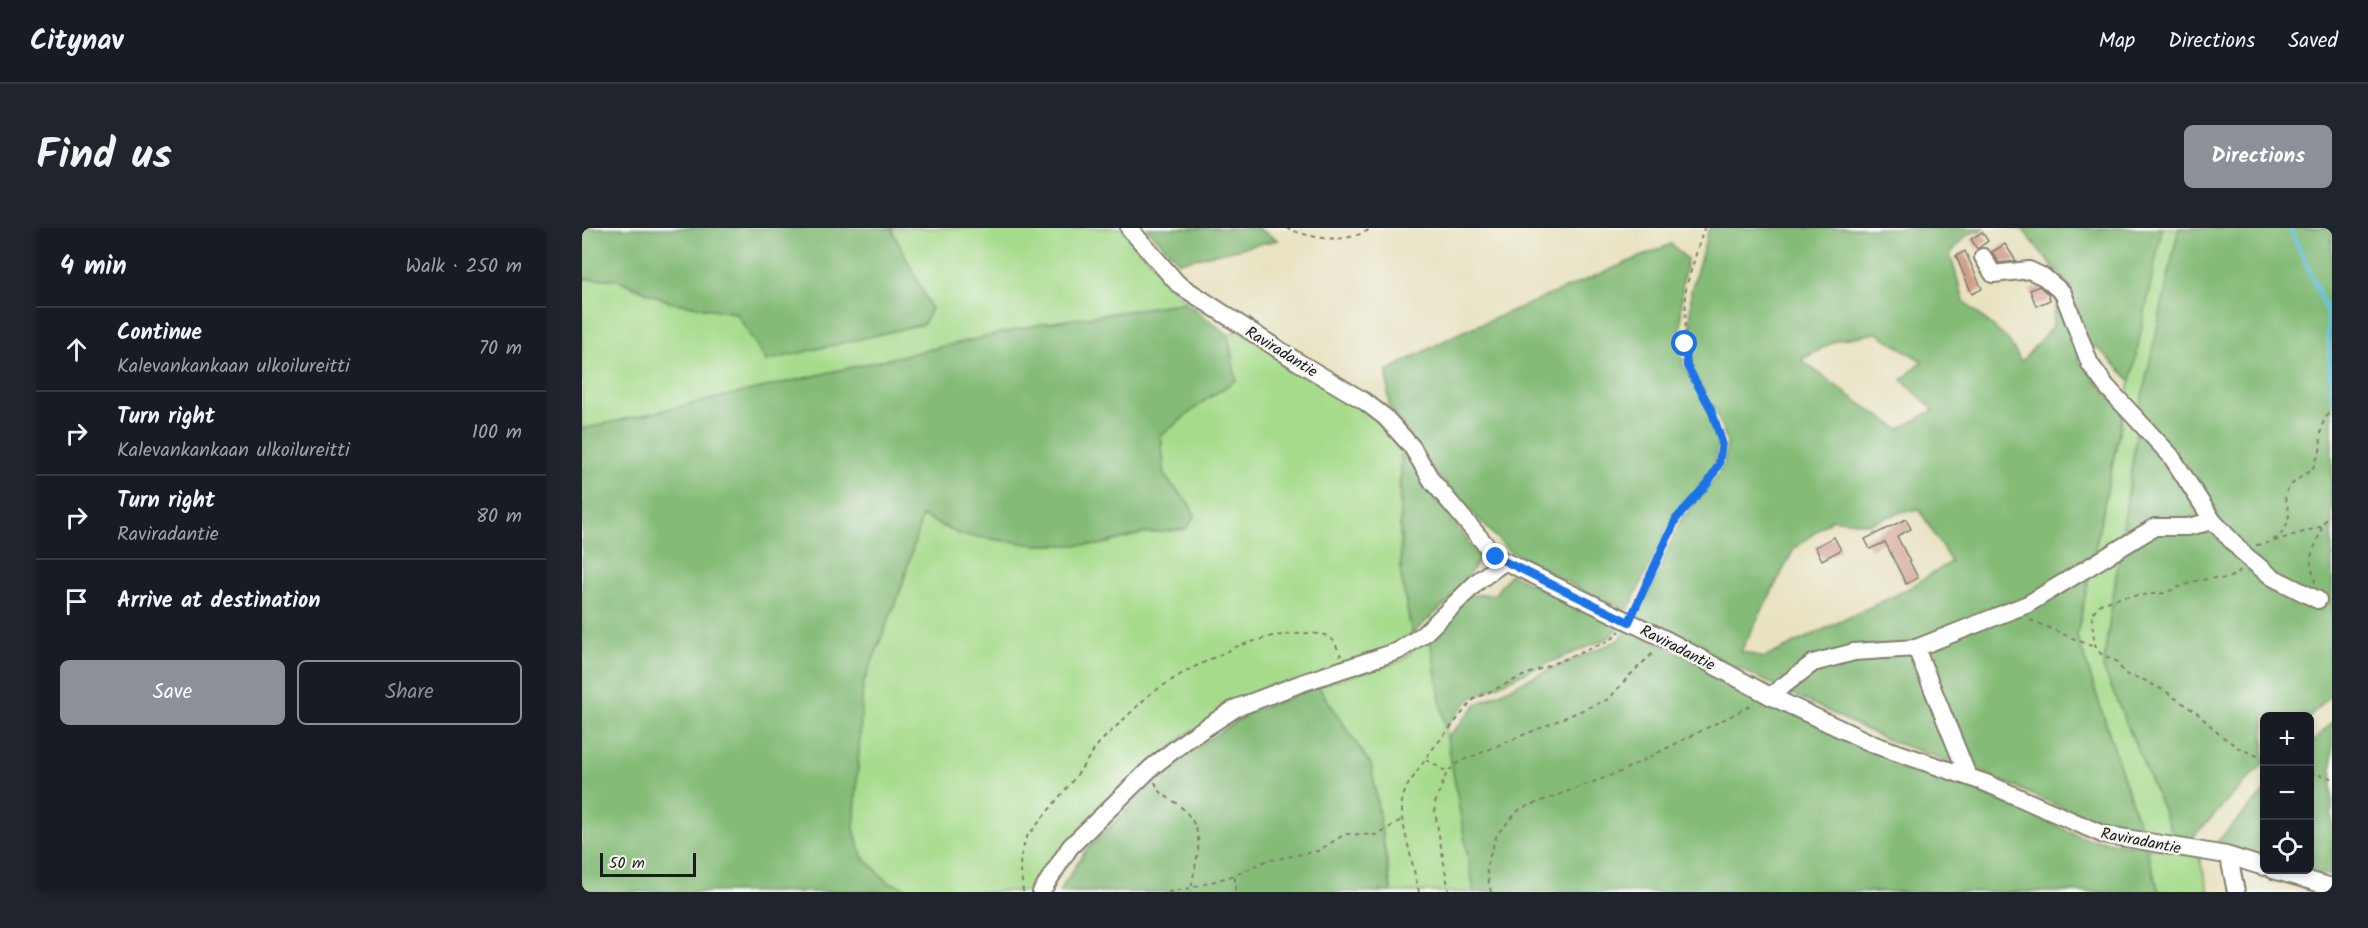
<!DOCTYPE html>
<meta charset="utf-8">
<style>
body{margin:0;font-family:Kalam,sans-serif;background:#20242c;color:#f1f3f6}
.controls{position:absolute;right:18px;bottom:18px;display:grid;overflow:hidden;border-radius:9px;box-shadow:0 3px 9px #0003}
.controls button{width:54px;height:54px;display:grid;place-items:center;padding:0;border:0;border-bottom:2px solid #363941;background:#171b24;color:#f1f3f6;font:30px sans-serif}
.scale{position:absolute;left:18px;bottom:15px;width:96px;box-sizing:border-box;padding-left:6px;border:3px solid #1c1c1c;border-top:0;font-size:16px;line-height:21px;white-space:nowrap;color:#1c1c1c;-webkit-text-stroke:4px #f6f6f2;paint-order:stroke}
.stop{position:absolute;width:18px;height:18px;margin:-14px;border:4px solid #1a73e8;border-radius:50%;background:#fff}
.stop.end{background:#1a73e8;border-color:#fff;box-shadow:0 2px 6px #0008}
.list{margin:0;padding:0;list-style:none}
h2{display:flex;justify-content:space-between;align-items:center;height:78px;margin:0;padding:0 24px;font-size:26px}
h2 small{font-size:20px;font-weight:400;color:#9ea1a6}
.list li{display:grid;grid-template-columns:39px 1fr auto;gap:18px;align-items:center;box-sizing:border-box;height:84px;padding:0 24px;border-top:2px solid #363941}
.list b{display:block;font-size:22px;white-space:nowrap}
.list p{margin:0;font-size:20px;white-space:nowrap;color:#9ea1a6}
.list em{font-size:20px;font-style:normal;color:#9ea1a6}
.actions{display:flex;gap:12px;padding:18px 24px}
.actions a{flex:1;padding:14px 0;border:2px solid #8c9099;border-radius:9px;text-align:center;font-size:21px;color:#8c9099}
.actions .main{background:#8c9099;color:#fff}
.icon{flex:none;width:33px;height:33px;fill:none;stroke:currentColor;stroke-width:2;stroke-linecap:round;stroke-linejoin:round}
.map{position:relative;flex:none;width:1750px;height:664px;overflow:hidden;border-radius:9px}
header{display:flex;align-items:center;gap:36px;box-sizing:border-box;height:84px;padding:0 30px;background:#171b24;border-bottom:2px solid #363941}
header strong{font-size:28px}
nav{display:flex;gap:33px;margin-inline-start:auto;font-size:21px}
.intro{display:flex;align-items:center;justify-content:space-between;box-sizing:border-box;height:144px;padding:0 36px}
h1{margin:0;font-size:42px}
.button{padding:15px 27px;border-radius:9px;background:#8c9099;color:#fff;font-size:21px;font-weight:700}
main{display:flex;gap:36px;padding:0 36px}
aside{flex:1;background:#171b24;border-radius:9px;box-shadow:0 3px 9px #0003}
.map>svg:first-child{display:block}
.green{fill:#a6db8b;stroke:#617c54;stroke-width:1.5}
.forest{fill:#84bb77;stroke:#506c4a;stroke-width:1.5;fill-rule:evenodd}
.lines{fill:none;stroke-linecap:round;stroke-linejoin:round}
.stream{stroke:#66c4e4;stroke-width:4}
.building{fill:#d19c8d}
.minor-casing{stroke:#827f6e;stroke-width:20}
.path{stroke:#827f6e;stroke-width:2;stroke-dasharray:4.5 4.5;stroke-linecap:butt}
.minor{stroke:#fff;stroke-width:16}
.route{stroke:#1a73e8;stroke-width:8}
.labels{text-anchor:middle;stroke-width:5;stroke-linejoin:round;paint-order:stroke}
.street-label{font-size:16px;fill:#1c1c1c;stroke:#f6f6f2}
</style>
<header>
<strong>Citynav</strong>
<nav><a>Map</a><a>Directions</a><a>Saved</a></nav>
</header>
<div class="intro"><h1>Find us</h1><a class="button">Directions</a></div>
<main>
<aside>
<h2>4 min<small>Walk · 250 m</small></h2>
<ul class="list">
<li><svg class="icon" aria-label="ahead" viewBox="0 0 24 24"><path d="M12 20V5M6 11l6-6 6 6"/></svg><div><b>Continue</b><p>Kalevankankaan ulkoilureitti</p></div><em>70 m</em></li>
<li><svg class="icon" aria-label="right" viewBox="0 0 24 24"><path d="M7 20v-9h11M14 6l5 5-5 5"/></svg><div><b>Turn right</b><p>Kalevankankaan ulkoilureitti</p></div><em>100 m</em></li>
<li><svg class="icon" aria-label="right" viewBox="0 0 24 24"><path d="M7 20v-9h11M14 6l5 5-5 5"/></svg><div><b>Turn right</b><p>Raviradantie</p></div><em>80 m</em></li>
<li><svg class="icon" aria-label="arrive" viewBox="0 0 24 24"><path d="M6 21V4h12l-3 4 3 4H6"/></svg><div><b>Arrive at destination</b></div></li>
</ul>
<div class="actions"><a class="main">Save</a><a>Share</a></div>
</aside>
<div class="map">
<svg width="1750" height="664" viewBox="0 0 1750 664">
<rect width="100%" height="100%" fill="#f6f6f2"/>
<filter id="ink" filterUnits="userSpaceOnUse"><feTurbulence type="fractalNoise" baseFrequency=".0167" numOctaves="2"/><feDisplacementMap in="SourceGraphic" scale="12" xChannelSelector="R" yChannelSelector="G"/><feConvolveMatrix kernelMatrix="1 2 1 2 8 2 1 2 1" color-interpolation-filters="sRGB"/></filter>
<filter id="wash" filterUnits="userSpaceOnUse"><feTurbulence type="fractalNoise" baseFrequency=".008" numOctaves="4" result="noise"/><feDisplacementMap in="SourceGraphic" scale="24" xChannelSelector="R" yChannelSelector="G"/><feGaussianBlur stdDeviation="1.35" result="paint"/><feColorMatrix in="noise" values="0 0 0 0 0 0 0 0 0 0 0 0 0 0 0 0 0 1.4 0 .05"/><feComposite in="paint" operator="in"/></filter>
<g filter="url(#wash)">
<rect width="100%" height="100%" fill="#e8e2c0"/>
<g class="green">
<path d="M 309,0 L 540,0 L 604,74 L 460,96 L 0,201 L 0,51 L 34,51 L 88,74 L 154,85 L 349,80 Z"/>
<path d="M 1580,0 L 1597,0 L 1559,174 L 1521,440 L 1592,608 L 1559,603 L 1495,407 Z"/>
<path d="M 656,102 L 779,178 L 799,194 L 825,223 L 817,254 L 819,348 L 830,406 L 814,418 L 602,507 L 453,664 C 439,664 424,661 412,664 L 334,664 L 306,654 L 280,628 L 272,601 L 281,456 L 320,358 L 340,287 L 379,307 L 517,317 L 558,306 L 604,301 L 608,277 L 583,249 L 579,208 L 622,173 L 654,152 L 646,107 Z"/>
<path d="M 847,405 L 892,664 L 810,664 L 789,537 L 736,458 L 821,432 Z"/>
<path d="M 1564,619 L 1617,629 L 1627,664 L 1577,664 Z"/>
</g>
<g class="forest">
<path d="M 0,0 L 309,0 L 349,80 L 342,96 L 184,133 L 154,85 L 88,74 L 34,51 L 0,51 Z"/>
<path d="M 565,0 L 675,0 L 696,12 L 597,34 Z"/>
<path d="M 1130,0 L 1403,0 L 1385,7 L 1368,26 L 1382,73 L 1427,113 L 1439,134 L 1470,99 L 1475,73 L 1489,60 L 1440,1 L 1428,0 L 1580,0 L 1549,153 L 1513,117 L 1496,131 L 1541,184 L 1495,407 L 1559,603 L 1501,589 L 1399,544 L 1305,512 L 1053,390 L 1076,346 L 1098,293 L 1128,258 L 1142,237 L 1145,214 L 1135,185 L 1110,141 L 1108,120 L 1109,63 L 1127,1 ZM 1295,105 L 1340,133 L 1320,152 L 1352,182 L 1317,201 L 1283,179 L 1219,132 L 1255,112 ZM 1337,281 L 1369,334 L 1324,362 L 1182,430 L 1159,423 L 1212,321 L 1250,291 L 1287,296 L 1319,284 Z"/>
<path d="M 1597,0 L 1750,0 L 1750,465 L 1728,489 L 1682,488 L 1682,535 L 1609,611 L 1592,608 L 1521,440 L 1559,174 Z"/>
<path d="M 1089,16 L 1105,31 L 1100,58 L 1099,115 L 1101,136 L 1125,180 L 1136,214 L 1133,235 L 1122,254 L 1090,290 L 1046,382 L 1003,364 L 926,322 L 855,247 L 807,180 L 805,143 L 875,106 Z"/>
<path d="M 604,74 L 646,107 L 654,152 L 622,173 L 579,208 L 583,249 L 608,277 L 613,288 L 604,301 L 558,306 L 517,317 L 454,317 L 379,307 L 340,288 L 320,358 L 281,456 L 272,601 L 280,628 L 306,654 L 334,664 L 0,664 L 0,201 L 460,96 Z"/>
<path d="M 825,223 L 898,331 L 869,371 L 830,406 L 819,348 L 819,227 Z"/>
<path d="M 928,346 L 1039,398 L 1025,411 L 937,447 L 888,471 L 863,500 L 847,405 L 887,367 L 913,366 Z"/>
<path d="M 1045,402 L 1092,422 L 1270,515 L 1392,561 L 1502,610 L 1564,619 L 1577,664 L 892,664 L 865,510 L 895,476 L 948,450 L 1037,412 Z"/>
<path d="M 736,458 L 789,537 L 809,664 L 477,664 L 504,622 L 586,542 L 622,514 L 670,483 Z"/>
<path d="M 1750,494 L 1750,648 L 1727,642 L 1728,517 Z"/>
<path d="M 1682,564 L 1682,628 L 1634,615 Z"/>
</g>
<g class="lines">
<path class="stream" d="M 1708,0 L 1745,83 L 1750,172"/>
</g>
<g id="blocks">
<g class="building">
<path d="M 1400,4 L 1406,13 L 1395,21 L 1389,11 Z"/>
<path d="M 1423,16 L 1434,33 L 1417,35 L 1410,24 Z"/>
<path d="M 1383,23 L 1400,61 L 1390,66 L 1374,28 Z"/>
<path d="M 1457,58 L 1466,66 L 1468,72 L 1454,78 L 1448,62 Z"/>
<path d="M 1324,291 L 1329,301 L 1315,308 L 1336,350 L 1324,356 L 1303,314 L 1288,321 L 1283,311 Z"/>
<path d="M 1252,309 L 1259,322 L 1240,332 L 1233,319 Z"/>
</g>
</g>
</g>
<g filter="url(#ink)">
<use href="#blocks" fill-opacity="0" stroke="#827f6e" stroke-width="1.5"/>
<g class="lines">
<g class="minor-casing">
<g id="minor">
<path d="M 547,0 L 596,56 L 716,134 L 782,173 L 803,189 L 830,219 L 850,253 L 914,329 L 1087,413 L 1188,468 L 1293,517 L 1404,555 L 1520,606 L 1644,627 L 1682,639"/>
<path d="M 1401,29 L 1411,46 L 1447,42 L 1462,49 L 1481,65 L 1508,136 L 1524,158 L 1589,228 L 1631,293 L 1664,328 L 1690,349 L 1736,372"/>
<path d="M 1334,420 L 1386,548"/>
<path d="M 1188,468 L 1231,435 L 1272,424 L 1334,420 L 1446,376 L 1573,299 L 1606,299 L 1631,293"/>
<path d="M 1647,629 L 1654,664"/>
<path d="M 1691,642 L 1750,659"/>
<path d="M 459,664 L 488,619 L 570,539 L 606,511 L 654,480 L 720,455 L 816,423 L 842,406 L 896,353 L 922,334"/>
</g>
</g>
<g class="path">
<path d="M 704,0 C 731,11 764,17 790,0"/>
<path d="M 1692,313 L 1741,298"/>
<path d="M 1674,317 C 1692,316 1707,304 1707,284 C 1707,278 1701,272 1704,265 C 1708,255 1722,247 1731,241 C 1732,234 1737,228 1738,223 C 1740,206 1736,196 1750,181"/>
<path d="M 1658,342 L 1655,346 L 1643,351 L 1633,350 L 1613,353 L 1582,365 L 1541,369 L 1518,376 L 1512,383 L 1510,391 L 1512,411 L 1514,420 L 1519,426 L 1534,433 L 1543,446 L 1560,451 L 1583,463 L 1616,486 L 1638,507 L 1657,520 L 1682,531"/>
<path d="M 1733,355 L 1728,331 L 1742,294 L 1750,286"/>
<path d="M 1053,382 L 1094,291 L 1126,255 L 1137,236 L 1140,215 L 1129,181 L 1105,137 L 1103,116 L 1104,59 L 1122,0"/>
<path d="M 1448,392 L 1514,420"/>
<path d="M 844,532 L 865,544"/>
<path d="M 1728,545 L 1750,550"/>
<path d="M 573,554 C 578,569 590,570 600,580 C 628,607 612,632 609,664"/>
<path d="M 653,649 L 653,664"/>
<path d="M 441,664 L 438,632 L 444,610 L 492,551 L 517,515 L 568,466 L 604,443 L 656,418 L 690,408 L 727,405 L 743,407 L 752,413 L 759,428"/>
<path d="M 586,664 L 609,660 L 653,647 L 684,633 L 736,623 L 763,606 L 796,607 L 820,591"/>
<path d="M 837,664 L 820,591 L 820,573 L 824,560 L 849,523 L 892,471 L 941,448 L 1029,412 L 1038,403"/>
<path d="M 867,664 L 852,578 L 865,544 L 877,534 L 1027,471 L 1045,450 L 1073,423"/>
<path d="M 909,664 L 904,640 L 915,606 L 938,581 L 1038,544 L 1172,476"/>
</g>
<use href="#minor" class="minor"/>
</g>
</g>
<g class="lines" filter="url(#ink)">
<path class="route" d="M 914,329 L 1047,394 L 1094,291 L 1126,255 L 1137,236 L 1140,214 L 1129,181 L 1105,138 L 1103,116"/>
</g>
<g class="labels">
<g class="street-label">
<text transform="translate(700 123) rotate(32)" y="6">Raviradantie</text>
<text transform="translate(1096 419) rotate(27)" y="6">Raviradantie</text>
<text transform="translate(1559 612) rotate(11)" y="6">Raviradantie</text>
</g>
</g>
</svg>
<div class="controls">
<button>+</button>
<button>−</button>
<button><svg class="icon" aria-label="locate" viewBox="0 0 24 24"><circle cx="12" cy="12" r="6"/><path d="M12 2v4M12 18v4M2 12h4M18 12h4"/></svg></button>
</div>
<div class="scale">50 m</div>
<div class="stop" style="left:1103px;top:116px"></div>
<div class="stop end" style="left:914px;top:329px"></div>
</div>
</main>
